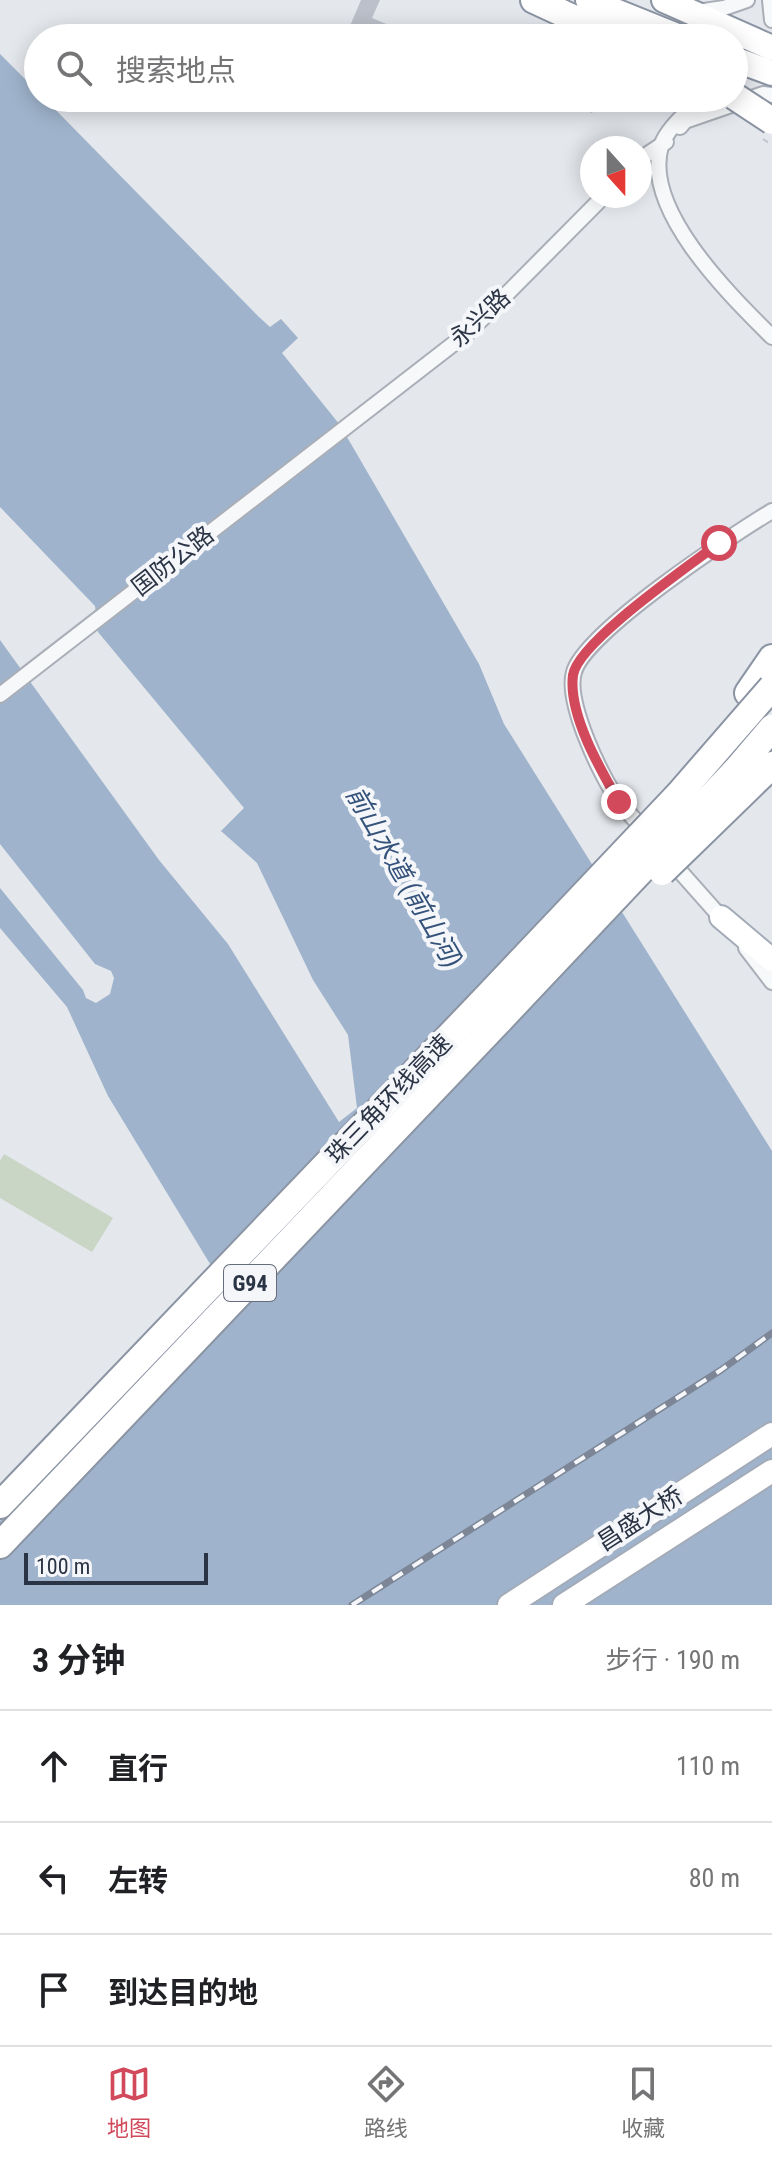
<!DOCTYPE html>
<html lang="zh">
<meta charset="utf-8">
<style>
body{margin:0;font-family:"Roboto Condensed","Noto Sans SC",sans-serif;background:#f6f6f6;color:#202124}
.compass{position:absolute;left:580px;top:136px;width:72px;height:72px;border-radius:50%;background:#fff;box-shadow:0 4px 20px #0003;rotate:159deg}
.scale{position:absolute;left:24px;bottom:20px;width:184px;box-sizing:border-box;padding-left:8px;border:4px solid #2b3445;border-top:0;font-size:22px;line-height:28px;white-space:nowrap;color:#2b3445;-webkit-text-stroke:6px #f4f6f9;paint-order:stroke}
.stop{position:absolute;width:24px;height:24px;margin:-18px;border:6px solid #d1495b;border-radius:50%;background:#fff}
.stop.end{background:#d1495b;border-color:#fff;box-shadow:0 2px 8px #0008}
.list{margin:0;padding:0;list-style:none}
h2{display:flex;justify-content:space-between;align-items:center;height:104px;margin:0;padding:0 32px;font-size:34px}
h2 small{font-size:26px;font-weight:400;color:#757577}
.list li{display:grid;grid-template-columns:52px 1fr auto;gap:24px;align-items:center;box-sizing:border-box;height:112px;padding:0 32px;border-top:2px solid #e0e0e0}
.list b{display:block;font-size:30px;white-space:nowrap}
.list em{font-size:26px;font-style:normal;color:#757577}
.icon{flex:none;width:44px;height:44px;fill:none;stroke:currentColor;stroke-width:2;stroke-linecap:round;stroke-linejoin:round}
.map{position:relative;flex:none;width:772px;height:1605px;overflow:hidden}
.search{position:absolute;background:#fff;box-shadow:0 4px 20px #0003;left:24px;right:24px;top:24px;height:88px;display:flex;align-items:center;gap:20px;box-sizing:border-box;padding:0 28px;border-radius:44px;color:#757577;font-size:30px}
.sheet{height:440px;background:#fff}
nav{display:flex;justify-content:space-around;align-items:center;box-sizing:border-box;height:112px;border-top:2px solid #e0e0e0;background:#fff;font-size:22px;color:#757577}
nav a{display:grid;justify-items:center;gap:4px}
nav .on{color:#d1495b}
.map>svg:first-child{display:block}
.green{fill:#c9d6c5}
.water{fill:#9fb4cc}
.building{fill:#bbc0ca}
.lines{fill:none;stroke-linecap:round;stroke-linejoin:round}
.minor-casing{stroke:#a9aeb7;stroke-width:18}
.primary-casing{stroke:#a3abb8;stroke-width:26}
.trunk-casing{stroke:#8b94a3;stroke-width:28}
.motorway-casing{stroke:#8b94a3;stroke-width:30}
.path{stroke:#c2c5cb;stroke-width:2;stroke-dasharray:6 6;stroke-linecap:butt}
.minor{stroke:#f7f8fa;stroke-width:14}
.primary{stroke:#fff;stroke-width:22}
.trunk{stroke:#fff;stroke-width:24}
.motorway{stroke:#fff;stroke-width:26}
.rail-casing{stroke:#7d8696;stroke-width:7}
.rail{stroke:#f4f6f9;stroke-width:4;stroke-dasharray:12;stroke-linecap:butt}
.motorway-bridge-casing{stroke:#8b94a3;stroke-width:30;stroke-linecap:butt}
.motorway-bridge{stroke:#fff;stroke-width:26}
.route{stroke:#d1495b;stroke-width:10}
.labels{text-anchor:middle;stroke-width:8;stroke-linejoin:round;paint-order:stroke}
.shield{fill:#f4f6f9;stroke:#676e7b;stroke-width:2}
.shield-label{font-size:22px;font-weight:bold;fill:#2b3445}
.street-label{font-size:24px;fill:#2b3445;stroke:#f4f6f9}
.water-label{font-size:26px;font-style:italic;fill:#34527a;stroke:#f4f6f9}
</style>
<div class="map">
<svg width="772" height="1605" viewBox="0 0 772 1605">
<rect width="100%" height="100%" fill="#e4e7ec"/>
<path class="green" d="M 4,1154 L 113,1218 L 92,1252 L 0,1198 L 0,1161 Z"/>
<path class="water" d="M 0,54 L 38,92 L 38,98 L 44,98 L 259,317 L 270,327 L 281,319 L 298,338 L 282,353 L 340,425 L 479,664 L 504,724 L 772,1151 L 772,1605 L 0,1605 L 0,1521 L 147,1350 L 194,1362 L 221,1329 L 221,1282 L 108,1096 L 67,1007 L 0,928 L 0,888 L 83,990 L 86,998 L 96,1003 L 110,994 L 114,978 L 111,971 L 95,964 L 0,844 L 0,640 L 159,860 L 228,944 L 339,1122 L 357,1108 L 348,1035 L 313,980 L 257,863 L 221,831 L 244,808 L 98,632 L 95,606 L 0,507 Z"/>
<g class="building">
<path d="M 361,0 L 380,0 L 372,18 L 403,31 L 400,38 L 379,38 L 350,26 Z"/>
<path d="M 224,98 L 257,98 L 252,110 Z"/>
<path d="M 558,98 L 599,98 L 592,113 Z"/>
</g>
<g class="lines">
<g class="minor-casing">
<g id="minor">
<path d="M 770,0 L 772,20"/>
<path d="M 697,12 L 724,8 L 747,0"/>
<path d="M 697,98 L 696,103 C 684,115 667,129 661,146 C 642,210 731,296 772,337"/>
<path d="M 680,127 L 685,121 L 763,94 L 772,95"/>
<path d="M 640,159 L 666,142"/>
<path d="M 0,695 L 470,331 L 604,196"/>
<path d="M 649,835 C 639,824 629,814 620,803 C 602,779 565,702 574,672 C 585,632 732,535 772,511"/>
<path d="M 670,860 L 725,922"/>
<path d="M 746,948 L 772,982"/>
</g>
</g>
<g class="primary-casing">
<g id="primary">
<path d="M 721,917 L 772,960"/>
<path d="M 509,1605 L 772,1434"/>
<path d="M 564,1605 L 772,1471"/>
</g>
</g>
<g class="trunk-casing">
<g id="trunk">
<path d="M 588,0 L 682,38"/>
<path d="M 664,0 L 772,48"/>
<path d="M 734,59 L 772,73"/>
</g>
</g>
<g class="motorway-casing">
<g id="motorway">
<path d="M 534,0 L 616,38"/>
<path d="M 748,693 L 772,658"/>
<path d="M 0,1505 L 481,1003"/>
<path d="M 0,1545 L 500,1020"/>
</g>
</g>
<path class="path" d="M 763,139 L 772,145"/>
<use href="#minor" class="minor"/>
<use href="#primary" class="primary"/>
<use href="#trunk" class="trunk"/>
<use href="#motorway" class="motorway"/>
<g class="rail-casing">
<path id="rail" d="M 352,1605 L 721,1370 L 772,1333"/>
</g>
<use href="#rail" class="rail"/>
<g class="motorway-bridge-casing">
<g id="motorway-bridge">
<path d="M 734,96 L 772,121"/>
<path d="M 662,872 L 772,765"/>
<path d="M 481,1003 L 679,794 L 772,687"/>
<path d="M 500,1020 L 738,768 L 772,728"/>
</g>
</g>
<use href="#motorway-bridge" class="motorway-bridge"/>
</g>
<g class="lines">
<path class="route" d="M 619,802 C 600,769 568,714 573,675 C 578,642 689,566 719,543"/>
</g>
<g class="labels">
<rect class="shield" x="224" y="1265" width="52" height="36" rx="6"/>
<g class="shield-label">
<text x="250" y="1291">G94</text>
</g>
<g class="street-label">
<text transform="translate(480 318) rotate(-43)" y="8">永兴路</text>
<text transform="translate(173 561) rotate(-38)" y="8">国防公路</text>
<text transform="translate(389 1099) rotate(-46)" y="8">珠三角环线高速</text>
<text transform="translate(640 1519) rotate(-33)" y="8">昌盛大桥</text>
</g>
<g class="water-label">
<text transform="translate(404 877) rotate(60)" y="9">前山水道 (前山河)</text>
</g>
</g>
</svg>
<svg class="compass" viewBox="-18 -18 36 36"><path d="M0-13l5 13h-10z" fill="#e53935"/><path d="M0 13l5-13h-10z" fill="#757577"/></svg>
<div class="scale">100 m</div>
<div class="stop" style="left:719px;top:543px"></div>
<div class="stop end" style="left:619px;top:802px"></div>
<div class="search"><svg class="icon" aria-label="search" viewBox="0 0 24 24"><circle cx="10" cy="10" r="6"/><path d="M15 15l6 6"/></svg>搜索地点</div>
</div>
<section class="sheet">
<h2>3 分钟<small>步行 · 190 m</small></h2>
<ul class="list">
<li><svg class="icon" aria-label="ahead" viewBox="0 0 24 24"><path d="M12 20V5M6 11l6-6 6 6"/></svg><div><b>直行</b></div><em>110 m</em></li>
<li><svg class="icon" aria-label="left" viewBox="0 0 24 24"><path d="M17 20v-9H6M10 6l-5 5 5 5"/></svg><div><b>左转</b></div><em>80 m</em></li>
<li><svg class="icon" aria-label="arrive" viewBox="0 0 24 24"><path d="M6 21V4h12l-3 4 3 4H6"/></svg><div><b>到达目的地</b></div></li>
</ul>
</section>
<nav>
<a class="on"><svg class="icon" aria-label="map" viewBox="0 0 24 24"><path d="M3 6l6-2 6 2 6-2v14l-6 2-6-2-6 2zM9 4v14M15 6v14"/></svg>地图</a>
<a><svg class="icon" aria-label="directions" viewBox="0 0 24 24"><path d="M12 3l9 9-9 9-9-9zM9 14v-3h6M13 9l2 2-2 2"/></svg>路线</a>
<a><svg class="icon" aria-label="saved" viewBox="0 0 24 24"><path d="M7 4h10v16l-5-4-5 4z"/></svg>收藏</a>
</nav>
